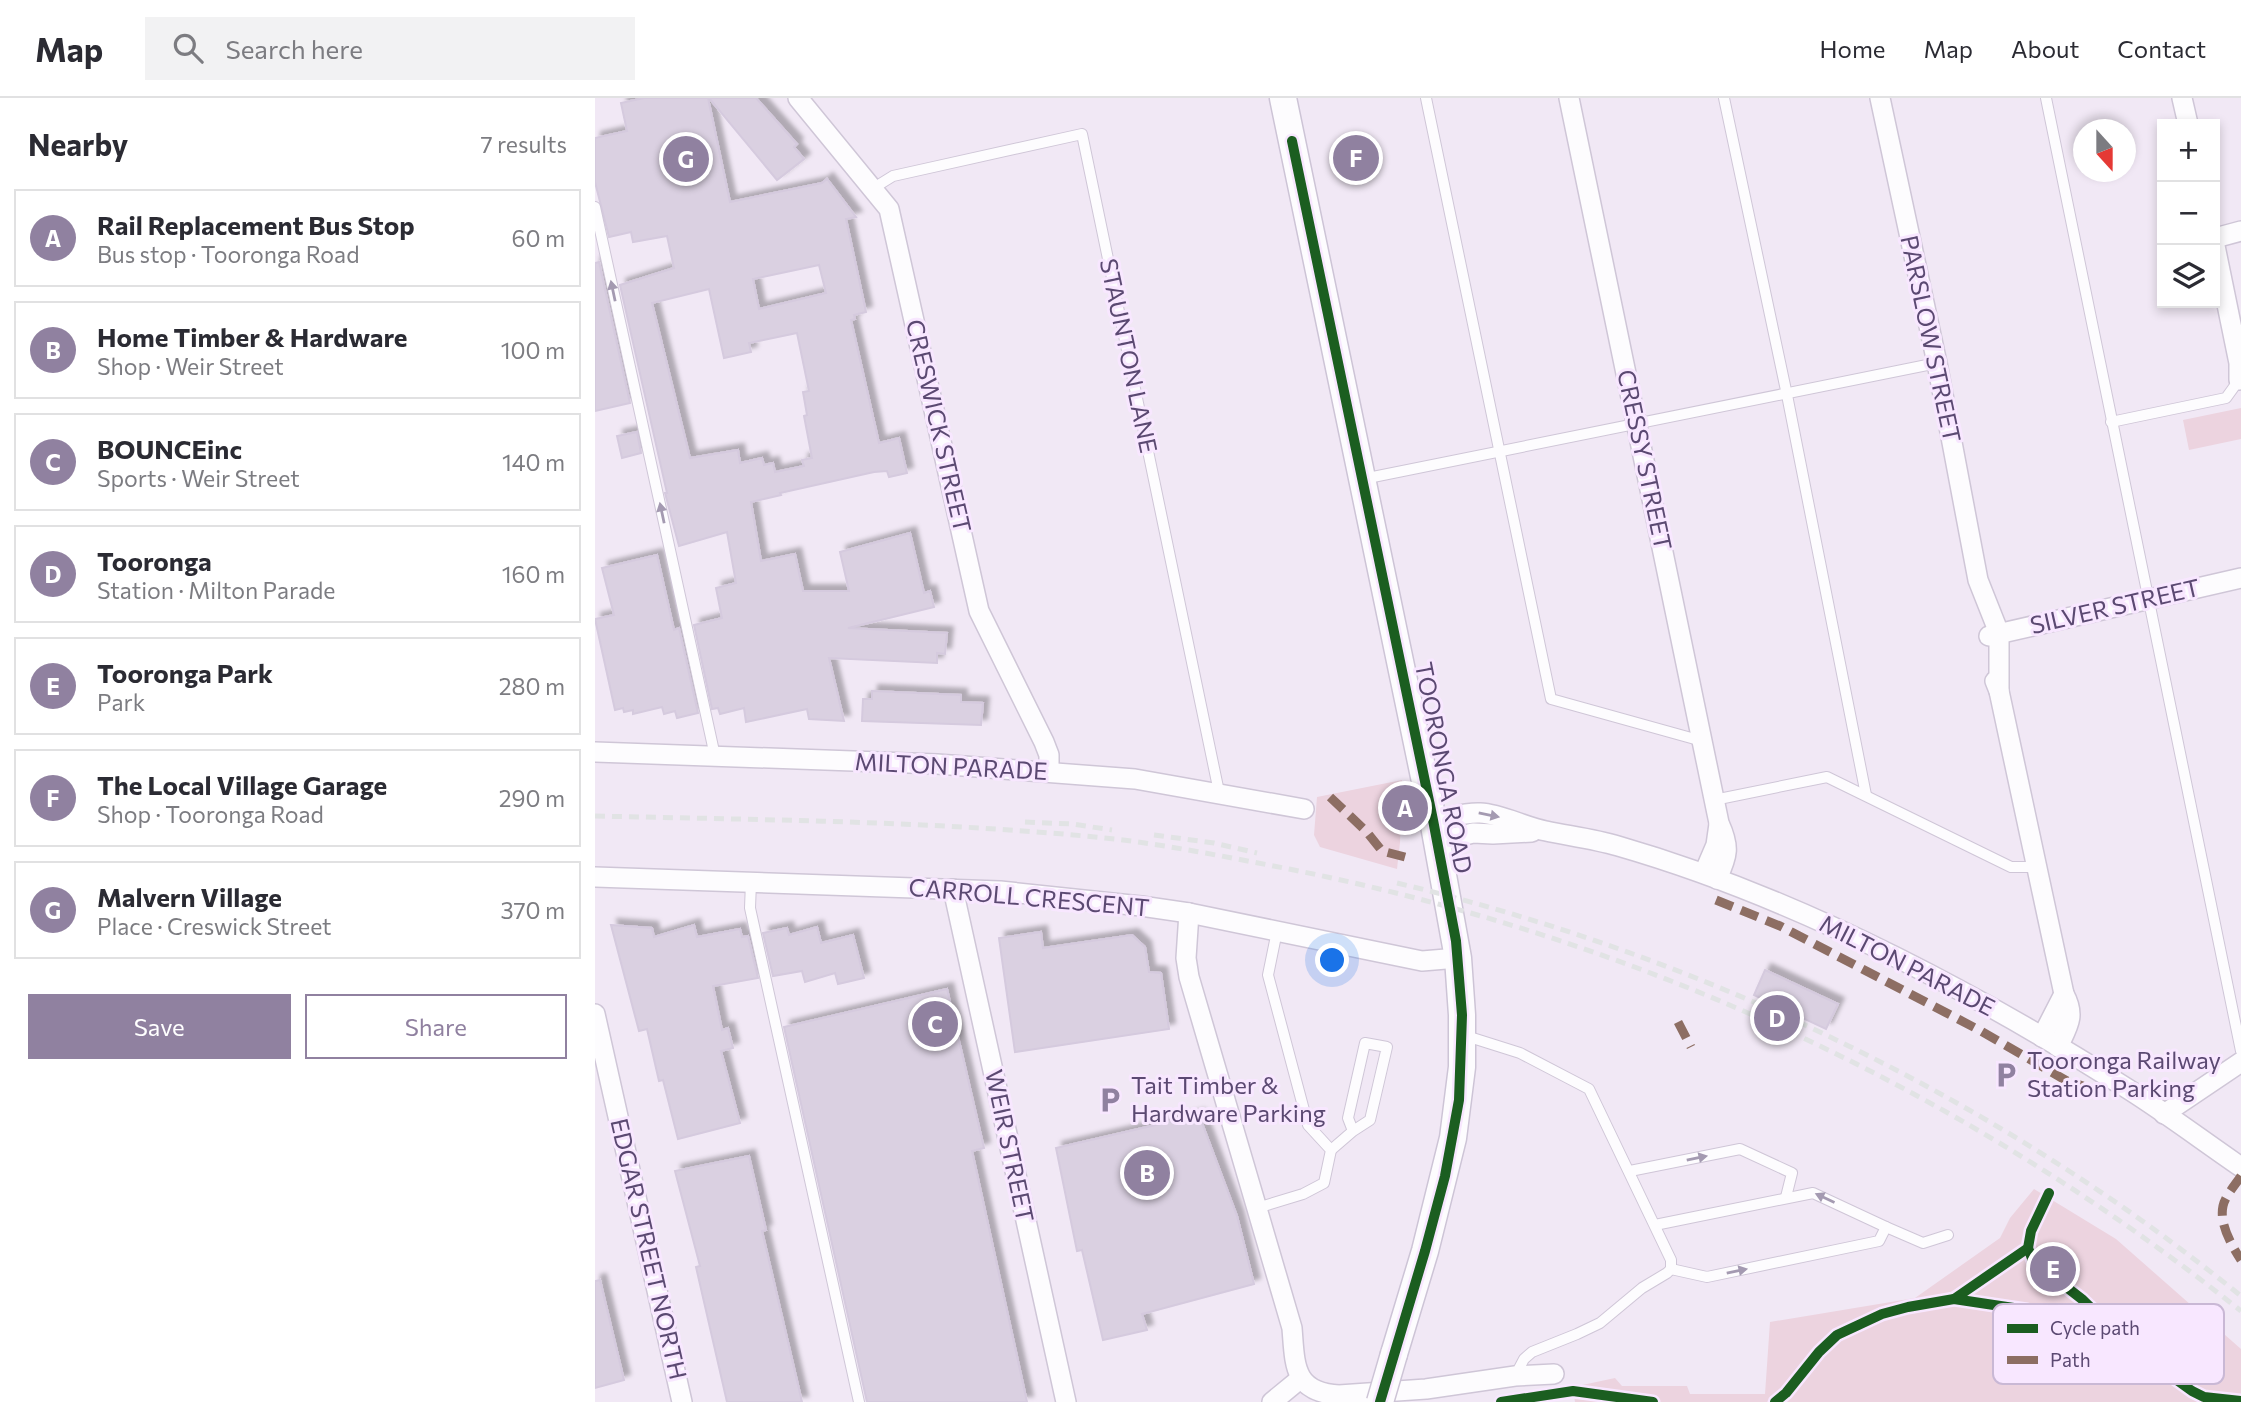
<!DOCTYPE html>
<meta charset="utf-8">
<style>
body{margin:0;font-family:Commissioner,sans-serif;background:#f2f2f3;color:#2b2b33}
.controls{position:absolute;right:21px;top:21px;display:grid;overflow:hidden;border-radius:0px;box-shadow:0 4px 10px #0003}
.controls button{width:63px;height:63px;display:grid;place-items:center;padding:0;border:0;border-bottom:2px solid #e1e1e2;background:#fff;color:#2b2b33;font:35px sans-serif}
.compass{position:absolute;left:1478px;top:21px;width:63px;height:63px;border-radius:50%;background:#fff;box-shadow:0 4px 10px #0003;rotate:159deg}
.you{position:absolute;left:738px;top:863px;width:24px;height:24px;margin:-18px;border:5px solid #fff;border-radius:50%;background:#1a73e8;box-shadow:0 0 0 10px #1a73e833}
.badge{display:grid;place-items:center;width:46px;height:46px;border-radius:50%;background:#9081a0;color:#fff;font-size:23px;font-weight:700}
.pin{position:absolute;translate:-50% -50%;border:4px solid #fff;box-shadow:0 2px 7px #0006}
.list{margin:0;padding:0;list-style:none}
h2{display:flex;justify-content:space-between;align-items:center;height:91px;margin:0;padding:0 28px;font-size:30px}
h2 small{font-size:23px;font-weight:400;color:#7c7c81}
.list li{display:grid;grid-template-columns:46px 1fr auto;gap:21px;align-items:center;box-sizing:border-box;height:98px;margin:0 14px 14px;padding:0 14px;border:2px solid #e1e1e2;border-radius:0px}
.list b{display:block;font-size:26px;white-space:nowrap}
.list p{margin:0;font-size:23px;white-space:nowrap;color:#7c7c81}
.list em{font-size:23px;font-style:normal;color:#7c7c81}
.actions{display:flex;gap:14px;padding:21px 28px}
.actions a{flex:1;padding:16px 0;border:2px solid #9081a0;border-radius:0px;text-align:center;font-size:24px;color:#9081a0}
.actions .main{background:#9081a0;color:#fff}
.icon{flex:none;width:38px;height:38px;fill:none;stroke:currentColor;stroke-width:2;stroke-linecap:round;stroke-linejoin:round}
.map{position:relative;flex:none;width:1646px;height:1304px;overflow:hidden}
header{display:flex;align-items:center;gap:42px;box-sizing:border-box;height:98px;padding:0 35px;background:#fff;border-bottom:2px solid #e1e1e2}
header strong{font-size:33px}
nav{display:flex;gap:38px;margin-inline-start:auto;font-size:24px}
.search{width:490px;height:63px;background:#f2f2f3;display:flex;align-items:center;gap:18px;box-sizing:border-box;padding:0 24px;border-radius:0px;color:#7c7c81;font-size:26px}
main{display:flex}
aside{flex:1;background:#fff}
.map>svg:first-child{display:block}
.green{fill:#ecd3df}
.building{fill:#dad0e1;stroke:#d5cade;stroke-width:2;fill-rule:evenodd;filter:url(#shadow)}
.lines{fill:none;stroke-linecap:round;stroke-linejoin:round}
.lane-casing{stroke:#cfc6d7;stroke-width:12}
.street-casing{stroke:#cfc6d7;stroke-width:22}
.secondary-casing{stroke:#cdc4d6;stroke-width:29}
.lane{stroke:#fdfcfe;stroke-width:10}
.street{stroke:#fdfcfe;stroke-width:19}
.secondary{stroke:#fdfcfe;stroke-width:26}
.rail{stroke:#e1e3e4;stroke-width:5;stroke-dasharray:10 7;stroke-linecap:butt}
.secondary-bridge-casing{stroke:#cdc4d6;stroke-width:29;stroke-linecap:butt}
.secondary-bridge{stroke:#fdfcfe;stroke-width:26}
.quiet{stroke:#8d6e63;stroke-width:9;stroke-dasharray:18 9;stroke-linecap:butt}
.cycleway-casing{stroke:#f8e7ff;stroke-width:15}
.cycleway{stroke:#1b5e20;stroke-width:10}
.oneway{fill:#a49ab1}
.labels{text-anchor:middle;stroke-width:6;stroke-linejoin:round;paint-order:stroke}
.street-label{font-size:24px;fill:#5b4972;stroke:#f8e7ff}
.poi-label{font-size:24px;fill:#5b4972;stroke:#f8e7ff;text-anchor:start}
.key{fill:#f8e7ff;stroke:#c9b8d5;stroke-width:2}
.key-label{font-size:19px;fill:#5b4972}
</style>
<header>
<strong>Map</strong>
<div class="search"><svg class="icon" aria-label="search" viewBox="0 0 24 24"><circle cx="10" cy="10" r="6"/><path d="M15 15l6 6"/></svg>Search here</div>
<nav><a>Home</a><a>Map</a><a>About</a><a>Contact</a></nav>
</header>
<main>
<aside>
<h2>Nearby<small>7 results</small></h2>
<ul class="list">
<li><span class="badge">A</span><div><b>Rail Replacement Bus Stop</b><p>Bus stop · Tooronga Road</p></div><em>60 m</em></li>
<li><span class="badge">B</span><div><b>Home Timber &amp; Hardware</b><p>Shop · Weir Street</p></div><em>100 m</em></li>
<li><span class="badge">C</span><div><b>BOUNCEinc</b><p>Sports · Weir Street</p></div><em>140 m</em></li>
<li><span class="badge">D</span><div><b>Tooronga</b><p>Station · Milton Parade</p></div><em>160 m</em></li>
<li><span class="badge">E</span><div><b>Tooronga Park</b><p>Park</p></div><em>280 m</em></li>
<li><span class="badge">F</span><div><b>The Local Village Garage</b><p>Shop · Tooronga Road</p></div><em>290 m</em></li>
<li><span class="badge">G</span><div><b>Malvern Village</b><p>Place · Creswick Street</p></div><em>370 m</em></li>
</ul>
<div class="actions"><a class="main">Save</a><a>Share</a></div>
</aside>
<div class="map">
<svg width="1646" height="1304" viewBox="0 0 1646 1304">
<defs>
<filter id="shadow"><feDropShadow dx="6" dy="-6" stdDeviation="2" flood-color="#0004"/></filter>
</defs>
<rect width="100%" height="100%" fill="#f1e8f5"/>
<g class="green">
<path d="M 1646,310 L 1646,341 L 1594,352 L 1588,322 Z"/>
<path d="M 807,682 L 805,745 L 802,771 L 725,749 L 719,737 L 722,699 Z"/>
<path d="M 1439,1091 L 1521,1141 L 1646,1251 L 1646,1304 L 980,1304 L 978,1289 L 1020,1280 L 1027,1288 L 1092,1288 L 1095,1296 L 1170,1296 L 1175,1224 L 1320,1200 L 1405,1140 L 1415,1120 Z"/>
</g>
<g class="building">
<path d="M 49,0 L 113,0 L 135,104 L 227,85 L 232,81 L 261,119 L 251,121 L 271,214 L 259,217 L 260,221 L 256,222 L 284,345 L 304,340 L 312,375 L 294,379 L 292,373 L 279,374 L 185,395 L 186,397 L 156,404 L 166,463 L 200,456 L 208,493 L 254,493 L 245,454 L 315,435 L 329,495 L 335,493 L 339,509 L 253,530 L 352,535 L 350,556 L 342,555 L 342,565 L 234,560 L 249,623 L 214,621 L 212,611 L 151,624 L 149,610 L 125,616 L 123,610 L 117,611 L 99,527 L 127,520 L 121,490 L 141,485 L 132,434 L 84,448 L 70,395 L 72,395 L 25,187 L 79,170 L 72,138 L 38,144 L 36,134 L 14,139 L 0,84 L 0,40 L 32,33 L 26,5 ZM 224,167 L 231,195 L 164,211 L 158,181 ZM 114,191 L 129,260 L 156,254 L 154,245 L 202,235 L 214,293 L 208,294 L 212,317 L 209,318 L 217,360 L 207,362 L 209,368 L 180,374 L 178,365 L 169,367 L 167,360 L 145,365 L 143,352 L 95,360 L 57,205 Z"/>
<path d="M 114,0 L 161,0 L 202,46 L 199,49 L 209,61 L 182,82 Z"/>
<path d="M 4,164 L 35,305 L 0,313 L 0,165 Z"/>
<path d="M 42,334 L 46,355 L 27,360 L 22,338 Z"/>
<path d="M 62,457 L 79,532 L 84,530 L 103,615 L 82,620 L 80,613 L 69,616 L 67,609 L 38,616 L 38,612 L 29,614 L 28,610 L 20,612 L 0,521 L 19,517 L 7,470 Z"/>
<path d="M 277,593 L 366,597 L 366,604 L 388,605 L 386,627 L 267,623 L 268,601 L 277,601 Z"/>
<path d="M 16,827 L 57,830 L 59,839 L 99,827 L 102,839 L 145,831 L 147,839 L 153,838 L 163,880 L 118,888 L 127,932 L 133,930 L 138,950 L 126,953 L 145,1025 L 83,1041 L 68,982 L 64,983 L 52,931 L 44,933 Z"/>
<path d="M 222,829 L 226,845 L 258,837 L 269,880 L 243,886 L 240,875 L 210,884 L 207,873 L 178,878 L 168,835 L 192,830 L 194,837 Z"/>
<path d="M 446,834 L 448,850 L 537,837 L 550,849 L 554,874 L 566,875 L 574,931 L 420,954 L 404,840 Z"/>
<path d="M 1170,872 L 1243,906 L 1231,931 L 1159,897 Z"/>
<path d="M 352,891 L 389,1050 L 377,1053 L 432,1304 L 272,1304 L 189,929 Z"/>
<path d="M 604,1017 L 642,1118 L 659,1186 L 547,1216 L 552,1232 L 508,1242 L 487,1152 L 482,1153 L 461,1050 Z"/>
<path d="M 154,1058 L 171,1132 L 167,1133 L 207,1304 L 132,1304 L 101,1169 L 105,1168 L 80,1073 Z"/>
<path d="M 5,1182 L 29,1282 L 0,1290 L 0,1183 Z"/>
</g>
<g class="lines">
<g class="lane-casing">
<g id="lane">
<path d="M 831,0 L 956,601 L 1107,643"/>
<path d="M 1129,0 L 1192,297 L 1271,697"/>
<path d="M 1451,0 L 1646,953"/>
<path d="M 277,91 L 298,78 L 487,36 L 624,694"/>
<path d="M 0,109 L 120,658"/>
<path d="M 1516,324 L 1631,300 L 1644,282"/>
<path d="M 768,381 L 1342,265"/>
<path d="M 1119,702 L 1232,679 L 1416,769 L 1442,769"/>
<path d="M 156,784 L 155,810 L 264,1304"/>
<path d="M 868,937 L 925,955 L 994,991 L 1076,1162 L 1076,1171 L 1072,1175 L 1047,1190 L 1005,1225 L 982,1236 L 937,1254 L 929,1261 L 920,1278"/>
<path d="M 736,1052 L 758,1033 L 775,1022 L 792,949 L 770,945 L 753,1020 L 758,1033"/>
<path d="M 1035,1073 L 1145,1051 L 1197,1075 L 1191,1099"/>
<path d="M 662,1110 L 708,1096 L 729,1085 L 736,1052 L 713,1027 L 673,877 L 682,833"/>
<path d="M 1060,1127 L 1218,1095 L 1291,1129 L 1284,1143 L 1112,1179 L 1076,1171"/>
<path d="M 1291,1129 L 1328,1145 L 1353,1137"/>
</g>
</g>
<g class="street-casing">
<g id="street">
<path d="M 203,0 L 294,111 L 384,513 L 449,644 L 454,657 L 454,674"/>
<path d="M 974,0 L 1124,725 C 1135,749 1133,757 1122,781"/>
<path d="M 1285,0 L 1342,265 L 1383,482 L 1404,535 L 1404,593"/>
<path d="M 1587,0 L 1593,26"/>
<path d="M 1620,140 L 1646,133"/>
<path d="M 1620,148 L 1644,265 L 1644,282"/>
<path d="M 1394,538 L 1646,480"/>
<path d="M 1400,583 L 1404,593 L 1469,896 C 1481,918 1473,928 1463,949"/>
<path d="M 0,654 L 342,666 L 540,681 L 709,711"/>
<path d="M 838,722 C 853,720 870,714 885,715 C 907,716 929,729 951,733 C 975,738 1000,741 1023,748 C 1200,799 1378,893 1533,991 C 1571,1015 1608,1043 1646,1069"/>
<path d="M 842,744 L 878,735 L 898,736 L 937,734"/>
<path d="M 1109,775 L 1121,747 L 1124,726"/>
<path d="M 0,779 L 405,793 L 546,808 L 594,815 L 827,863 L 863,860"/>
<path d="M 358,791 L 471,1304"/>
<path d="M 594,815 L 591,860 L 594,879 L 697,1230 C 700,1267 698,1294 744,1297 L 831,1291 L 920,1278 L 959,1276"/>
<path d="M 0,916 L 87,1304"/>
<path d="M 1447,939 L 1469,896"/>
<path d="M 1569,1016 L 1646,964"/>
<path d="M 677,1304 L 705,1281"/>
</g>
</g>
<g class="secondary-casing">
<path id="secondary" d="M 688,0 L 838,722 L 863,860 L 867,917 L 867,969 L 858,1040 L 830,1153 L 799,1256"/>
</g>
<use href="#lane" class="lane"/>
<use href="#street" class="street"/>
<use href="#secondary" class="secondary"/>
<g class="rail">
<path d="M 0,718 C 173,722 348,723 520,741 C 578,748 637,760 694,771 C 1045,841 1366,990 1646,1213"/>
<path d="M 430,724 L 477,726 L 517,732"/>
<path d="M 559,737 L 619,745 L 662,755"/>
<path d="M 802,785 C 1107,858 1402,1000 1646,1198"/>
</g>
<g class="secondary-bridge-casing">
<path id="secondary-bridge" d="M 785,1304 L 799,1256"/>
</g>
<use href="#secondary-bridge" class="secondary-bridge"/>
<g class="quiet">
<path d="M 735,699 L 771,733 L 787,753 L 810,759"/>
<path d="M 1121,802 L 1185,828 L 1386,933 L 1472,983 L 1488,988"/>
<path d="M 1083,924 L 1096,949"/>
<path d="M 1646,1078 C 1641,1086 1630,1098 1628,1108 C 1624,1126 1637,1148 1646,1162"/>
</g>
<g class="cycleway-casing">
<g id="cycleway">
<path d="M 697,43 L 838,722 L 861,843 L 867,917 L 864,1002 L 850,1078 L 830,1153 L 785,1304"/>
<path d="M 1433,1150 L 1438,1163 L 1488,1202 L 1530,1243"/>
<path d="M 1359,1201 L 1433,1150 L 1436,1133 L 1454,1095"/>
<path d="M 906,1304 L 978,1293 L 1058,1304"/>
<path d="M 1180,1304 L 1191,1295 L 1224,1254 L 1242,1237 L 1287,1216 L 1313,1209 L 1359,1201 L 1432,1212 L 1487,1227 L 1536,1249 L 1597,1293 L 1609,1299 L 1646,1303"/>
</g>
</g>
<use href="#cycleway" class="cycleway"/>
</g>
<defs><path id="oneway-solid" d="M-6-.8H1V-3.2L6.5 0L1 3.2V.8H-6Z" transform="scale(1.75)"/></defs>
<g class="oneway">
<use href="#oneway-solid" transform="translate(18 193) rotate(-102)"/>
<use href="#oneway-solid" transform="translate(67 415) rotate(-102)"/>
<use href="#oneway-solid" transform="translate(894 717) rotate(11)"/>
<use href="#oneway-solid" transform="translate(1102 1060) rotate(-12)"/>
<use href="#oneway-solid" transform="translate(1230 1100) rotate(-155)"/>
<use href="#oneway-solid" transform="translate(1142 1173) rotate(-12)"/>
</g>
<defs>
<g id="parking-bare" transform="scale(2.1)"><path d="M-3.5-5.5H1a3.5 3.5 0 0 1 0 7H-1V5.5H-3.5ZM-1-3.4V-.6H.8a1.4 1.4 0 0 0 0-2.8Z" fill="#9081a0" stroke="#f8e7ff" stroke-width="2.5" paint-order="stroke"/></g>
</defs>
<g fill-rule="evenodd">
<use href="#parking-bare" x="1411" y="977"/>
<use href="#parking-bare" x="515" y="1002"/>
</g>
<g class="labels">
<g class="street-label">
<text transform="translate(1335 241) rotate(78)" y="8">PARSLOW STREET</text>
<text transform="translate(533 258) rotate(78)" y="8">STAUNTON LANE</text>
<text transform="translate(343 328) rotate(77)" y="8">CRESWICK STREET</text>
<text transform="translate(1049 362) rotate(78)" y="8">CRESSY STREET</text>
<text transform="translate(1520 509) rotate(-13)" y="8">SILVER STREET</text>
<text transform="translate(356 669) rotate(3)" y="8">MILTON PARADE</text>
<text transform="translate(848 670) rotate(79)" y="8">TOORONGA ROAD</text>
<text transform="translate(434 800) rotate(5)" y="8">CARROLL CRESCENT</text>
<text transform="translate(1312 868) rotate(27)" y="8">MILTON PARADE</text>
<text transform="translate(414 1048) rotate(78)" y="8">WEIR STREET</text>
<text transform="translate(53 1151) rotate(77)" y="8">EDGAR STREET NORTH</text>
</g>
<g class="poi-label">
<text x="1432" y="971">Tooronga Railway<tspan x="1432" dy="28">Station Parking</tspan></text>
<text x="536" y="996">Tait Timber &amp;<tspan x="536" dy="28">Hardware Parking</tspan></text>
</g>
</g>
<rect x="1398" y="1206" width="231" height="80" rx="10" class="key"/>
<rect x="1412" y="1226" width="31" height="9" fill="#1b5e20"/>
<rect x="1412" y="1258" width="31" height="8" fill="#8d6e63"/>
<g class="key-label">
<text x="1455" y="1237">Cycle path</text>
<text x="1455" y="1269">Path</text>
</g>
</svg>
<div class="controls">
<button>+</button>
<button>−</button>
<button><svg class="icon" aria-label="layers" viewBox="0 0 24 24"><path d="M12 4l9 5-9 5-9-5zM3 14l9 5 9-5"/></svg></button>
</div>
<svg class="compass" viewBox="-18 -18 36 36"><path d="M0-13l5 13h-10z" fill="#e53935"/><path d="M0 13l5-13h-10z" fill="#7c7c81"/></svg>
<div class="you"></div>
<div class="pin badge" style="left:810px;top:710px">A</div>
<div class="pin badge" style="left:552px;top:1075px">B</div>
<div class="pin badge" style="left:340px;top:926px">C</div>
<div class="pin badge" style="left:1182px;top:920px">D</div>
<div class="pin badge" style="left:1458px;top:1171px">E</div>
<div class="pin badge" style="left:761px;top:60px">F</div>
<div class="pin badge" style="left:91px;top:61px">G</div>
</div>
</main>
